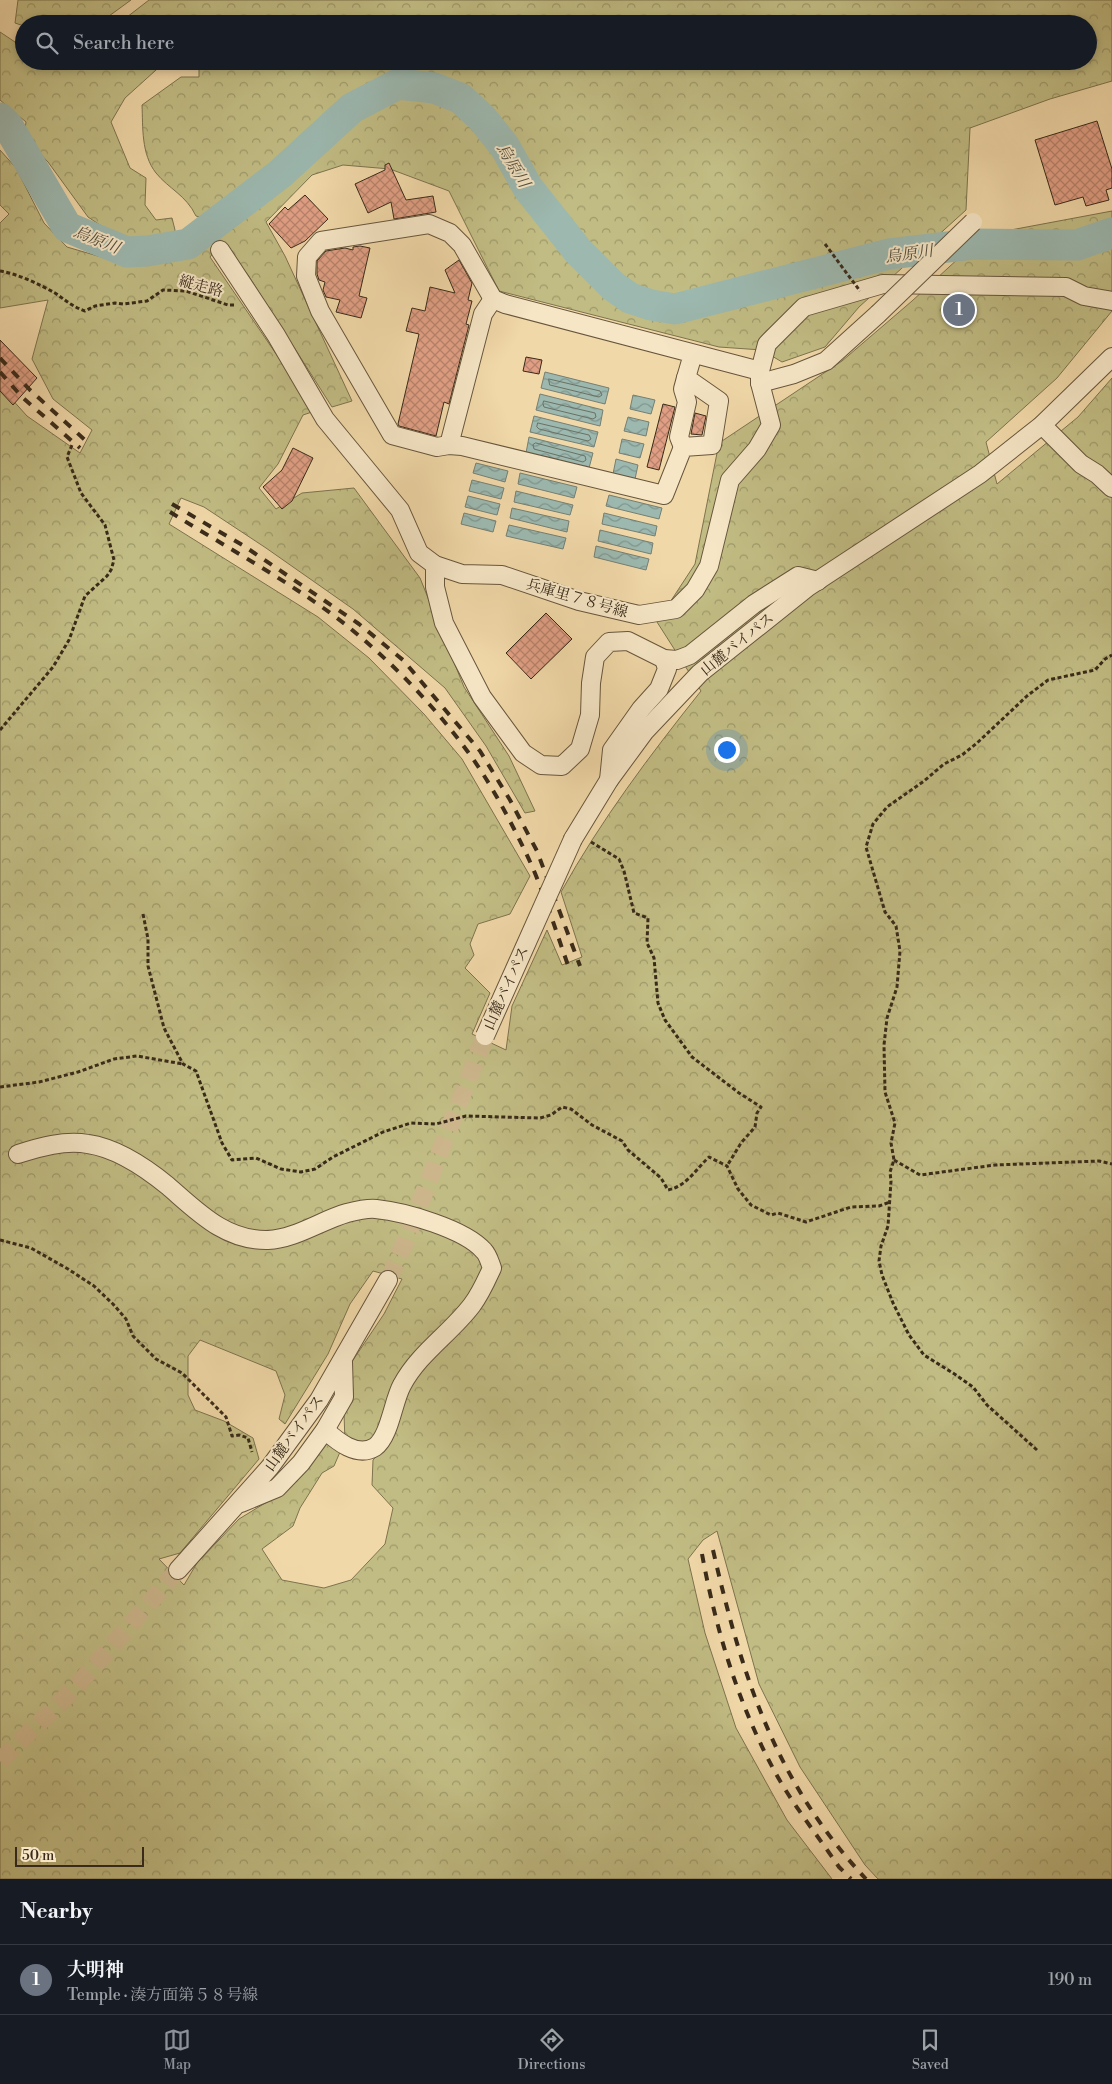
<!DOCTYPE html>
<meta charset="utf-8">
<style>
body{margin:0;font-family:"Libre Bodoni","Noto Serif JP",serif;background:#242831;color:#f1f3f6}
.scale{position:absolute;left:15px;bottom:12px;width:129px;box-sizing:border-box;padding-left:5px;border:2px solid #392a19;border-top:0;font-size:14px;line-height:18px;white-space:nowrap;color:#392a19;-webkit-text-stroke:4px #f6e6c6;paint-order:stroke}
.you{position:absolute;left:726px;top:749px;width:18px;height:18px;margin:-12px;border:4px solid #fff;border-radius:50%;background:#1a73e8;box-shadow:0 0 0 8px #1a73e833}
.badge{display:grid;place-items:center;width:32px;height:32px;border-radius:50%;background:#8c9099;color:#fff;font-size:16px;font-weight:700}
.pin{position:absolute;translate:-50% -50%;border:2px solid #fff;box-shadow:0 1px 5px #0006}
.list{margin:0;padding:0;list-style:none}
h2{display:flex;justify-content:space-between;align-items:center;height:65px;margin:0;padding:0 20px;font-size:21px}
h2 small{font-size:16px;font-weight:400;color:#9ea1a6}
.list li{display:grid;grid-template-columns:32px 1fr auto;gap:15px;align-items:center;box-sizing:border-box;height:70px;padding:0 20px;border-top:1px solid #363941}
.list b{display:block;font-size:19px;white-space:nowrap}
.list p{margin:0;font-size:16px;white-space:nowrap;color:#9ea1a6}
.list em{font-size:16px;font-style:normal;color:#9ea1a6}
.icon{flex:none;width:28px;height:28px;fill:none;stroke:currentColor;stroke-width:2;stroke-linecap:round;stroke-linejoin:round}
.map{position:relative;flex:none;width:1112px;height:1879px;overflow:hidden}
.search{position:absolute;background:#171b24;box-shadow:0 2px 8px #0003;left:15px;right:15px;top:15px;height:55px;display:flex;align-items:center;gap:12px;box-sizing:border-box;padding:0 18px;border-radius:28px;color:#9ea1a6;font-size:19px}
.sheet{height:135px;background:#171b24}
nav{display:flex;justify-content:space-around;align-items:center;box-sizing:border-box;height:70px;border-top:1px solid #363941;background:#171b24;font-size:14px;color:#9ea1a6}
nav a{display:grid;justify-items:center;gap:2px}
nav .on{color:#8c9099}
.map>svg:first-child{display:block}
.forest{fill:url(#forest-crowns);stroke:#7d734e;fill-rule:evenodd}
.water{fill:url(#water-waves);stroke:#747f73}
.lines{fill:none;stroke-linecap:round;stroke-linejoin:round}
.shore{stroke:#6a7164;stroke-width:1}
.river{stroke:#9cb8af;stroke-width:31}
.building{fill:url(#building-cross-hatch);stroke:#392a19}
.minor-tunnel{stroke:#ccb58b;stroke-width:18;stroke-dasharray:18 9;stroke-linecap:butt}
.minor-casing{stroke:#67563d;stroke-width:20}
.path{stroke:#392a19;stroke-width:3;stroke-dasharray:4 2.5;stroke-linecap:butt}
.minor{stroke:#f6e6c6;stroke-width:18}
.rail{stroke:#392a19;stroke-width:4;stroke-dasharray:9 9;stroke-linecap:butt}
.minor-bridge-casing{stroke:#67563d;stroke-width:20;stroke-linecap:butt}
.path-bridge{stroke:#392a19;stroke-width:3;stroke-dasharray:4 2.5;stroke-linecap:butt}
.minor-bridge{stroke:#f6e6c6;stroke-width:18}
.labels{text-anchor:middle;stroke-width:4;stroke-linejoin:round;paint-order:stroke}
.street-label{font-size:15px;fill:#392a19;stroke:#f6e6c6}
.water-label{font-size:16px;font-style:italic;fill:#524e3e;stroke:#f6e6c6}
</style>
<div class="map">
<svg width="1112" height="1879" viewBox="0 0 1112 1879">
<defs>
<pattern id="forest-crowns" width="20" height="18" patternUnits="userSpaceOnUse" patternTransform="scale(1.25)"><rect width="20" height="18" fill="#c1bc83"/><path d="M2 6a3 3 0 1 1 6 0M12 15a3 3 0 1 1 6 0" fill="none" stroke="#9e996a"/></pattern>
<pattern id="water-waves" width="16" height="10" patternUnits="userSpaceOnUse" patternTransform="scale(1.25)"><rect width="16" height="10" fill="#9cb8af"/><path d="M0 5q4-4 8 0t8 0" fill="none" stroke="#80968e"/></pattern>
<pattern id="building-cross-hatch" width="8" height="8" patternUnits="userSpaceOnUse" patternTransform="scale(1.25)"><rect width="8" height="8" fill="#e09f84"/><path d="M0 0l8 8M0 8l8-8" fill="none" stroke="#b7826b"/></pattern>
</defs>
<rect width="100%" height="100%" fill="#f1d8a8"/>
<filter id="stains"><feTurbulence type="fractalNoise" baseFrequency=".004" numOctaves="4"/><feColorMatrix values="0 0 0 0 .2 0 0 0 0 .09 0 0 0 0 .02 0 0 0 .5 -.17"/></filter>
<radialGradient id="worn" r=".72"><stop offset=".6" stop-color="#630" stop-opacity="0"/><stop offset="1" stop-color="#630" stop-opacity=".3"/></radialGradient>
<g class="forest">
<path d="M 18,0 L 131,0 L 98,24 L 24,24 L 24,26 L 15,23 Z"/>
<path d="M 149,0 L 1112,0 L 1112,81 L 1050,99 L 970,128 L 966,210 L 859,307 L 825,347 L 782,362 L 762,350 L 719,347 L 499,291 L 449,191 L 390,169 L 343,165 L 312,175 L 266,222 L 285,256 L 352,401 L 332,407 L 248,275 L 222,242 L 210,257 L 315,411 L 303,415 L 278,464 L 259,488 L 276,509 L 302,493 L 354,488 L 420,578 L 464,687 L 509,756 L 535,811 L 525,813 L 486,746 L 445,688 L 353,609 L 266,548 L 204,507 L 181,498 L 169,524 L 318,617 L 369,658 L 424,714 L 462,759 L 530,876 L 510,914 L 478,924 L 470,944 L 474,955 L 465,968 L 490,993 L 472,1034 L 506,1050 L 512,1006 L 547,930 L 562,965 L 582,957 L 561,892 C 601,820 650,755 701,691 L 657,622 L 695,564 L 719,443 L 842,361 L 912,301 L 984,235 L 1112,211 L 1112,311 L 1057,378 L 986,442 L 997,484 L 1078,417 L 1112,378 L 1112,1879 L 878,1879 L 865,1865 L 800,1767 L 759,1684 L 717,1531 L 703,1540 L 688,1559 L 705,1633 L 736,1728 L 787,1820 L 832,1879 L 0,1879 L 0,386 L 27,416 L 80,453 L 92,430 L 53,399 L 32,359 L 48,300 L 0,308 L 0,223 L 9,214 L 0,205 L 0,150 L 16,168 L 44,223 L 67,247 L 108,259 L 151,262 L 194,248 L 212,231 L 207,219 L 196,216 C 186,195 169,189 156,173 C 141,154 143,127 142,105 L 181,77 L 199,77 L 199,61 L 1088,61 L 1088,24 L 118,24 ZM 373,1271 L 402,1279 L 384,1314 L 351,1363 L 353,1393 L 344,1413 L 345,1442 L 367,1449 L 387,1445 L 373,1460 L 372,1485 L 393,1508 L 385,1544 L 351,1580 L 324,1588 L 282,1580 L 262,1549 L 293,1526 L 300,1508 L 322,1473 L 334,1466 L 340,1452 L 326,1439 L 304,1473 L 275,1497 L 239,1519 L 197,1563 L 184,1585 L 159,1559 L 180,1553 L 259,1459 L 253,1438 L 224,1421 L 195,1410 L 188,1395 L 188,1356 L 200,1340 L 276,1371 L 285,1395 L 279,1419 L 285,1424 L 328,1354 L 350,1304 Z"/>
<path d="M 0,32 L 24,48 L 24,61 L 166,61 L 125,98 L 111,122 L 130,168 L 146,178 L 145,205 L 156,220 L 172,218 L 175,230 L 173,240 L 124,241 L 88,217 L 48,162 L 24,137 L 26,122 L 0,100 Z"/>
</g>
<g class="water">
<path d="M 545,372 L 609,388 L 605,404 L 541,388 Z"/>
<path d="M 540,394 L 603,410 L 600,426 L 536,410 Z"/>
<path d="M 633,395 L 655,400 L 651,414 L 630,409 Z"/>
<path d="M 534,416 L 598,432 L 594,447 L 530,432 Z"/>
<path d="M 628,417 L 649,422 L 646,436 L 624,431 Z"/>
<path d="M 529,437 L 593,453 L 589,468 L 526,453 Z"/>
<path d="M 622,439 L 644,444 L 640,458 L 619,453 Z"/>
<path d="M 616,459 L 638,465 L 635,479 L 613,474 Z"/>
<path d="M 476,463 L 508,471 L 505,482 L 473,473 Z"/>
<path d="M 520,473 L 577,487 L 574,498 L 518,484 Z"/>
<path d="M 472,480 L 504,488 L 501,499 L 469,491 Z"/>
<path d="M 516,491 L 573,505 L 570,515 L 514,502 Z"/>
<path d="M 609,495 L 662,508 L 659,519 L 606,506 Z"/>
<path d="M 468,496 L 500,504 L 497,515 L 465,507 Z"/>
<path d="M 512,508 L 569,521 L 567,532 L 510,518 Z"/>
<path d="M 464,513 L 496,521 L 493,532 L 461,524 Z"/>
<path d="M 604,513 L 657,526 L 655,536 L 602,524 Z"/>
<path d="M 509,525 L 566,538 L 563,549 L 506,536 Z"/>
<path d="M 600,530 L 653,543 L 651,554 L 598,541 Z"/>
<path d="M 596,546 L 649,559 L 646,570 L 594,557 Z"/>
</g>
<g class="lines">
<g class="shore">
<path d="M 549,379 L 600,391 L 602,395 L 599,397 L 550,385 Z"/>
<path d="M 544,401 L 595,413 L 596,417 L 593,419 L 544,407 L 543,404 Z"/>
<path d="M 538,423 L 589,435 L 591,439 L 588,441 L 539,429 L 537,427 Z"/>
<path d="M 536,443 L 585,456 L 586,460 L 583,462 L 534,449 L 533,445 Z"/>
</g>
<path class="river" d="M 0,118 L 8,126 L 67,227 L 127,252 L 147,251 L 188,244 L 280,174 L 352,108 L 398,84 L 434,88 L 460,98 L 482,118 L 505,147 L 528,188 L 578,251 L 613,286 L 630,298 L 651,305 L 675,309 L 889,254 L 973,244 L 1077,245 L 1112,233"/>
</g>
<g class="building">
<path d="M 1097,121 L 1112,169 L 1112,188 L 1106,190 L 1109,200 L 1086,206 L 1083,197 L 1055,205 L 1035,140 Z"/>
<path d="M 389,163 L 406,200 L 433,196 L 436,212 L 394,219 L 391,202 L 368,213 L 355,184 L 385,170 L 385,165 Z"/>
<path d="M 305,195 L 328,219 L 305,241 L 291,248 L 269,224 L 285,207 L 288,210 Z"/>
<path d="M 360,246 L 370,248 L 359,296 L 367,298 L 361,318 L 336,312 L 340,300 L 326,297 L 323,290 L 325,282 L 319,280 L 317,274 L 317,261 L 326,251 L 345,248 L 353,250 L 353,247 Z"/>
<path d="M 459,260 L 472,283 L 468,300 L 472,301 L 466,324 L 469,325 L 449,404 L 444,402 L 436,436 L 399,426 L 398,424 L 419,334 L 406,331 L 412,308 L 425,311 L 430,287 L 455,293 L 445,270 Z"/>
<path d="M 949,303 L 969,303 L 969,318 L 949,316 Z"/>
<path d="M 0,340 L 37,378 L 13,405 L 0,391 Z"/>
<path d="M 526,357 L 542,360 L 539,374 L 523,371 Z"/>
<path d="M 663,404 L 675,407 L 659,470 L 647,467 Z"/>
<path d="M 695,413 L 706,416 L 702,435 L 691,434 Z"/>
<path d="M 293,448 L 313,458 L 292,501 L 282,509 L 263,487 L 282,470 Z"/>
<path d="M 546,613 L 572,639 L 531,679 L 506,653 Z"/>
</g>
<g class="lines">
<g class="minor-tunnel">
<path d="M 388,1280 L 406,1240 L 485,1036"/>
<path d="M 0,1761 L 74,1689 L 178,1570"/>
</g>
<g class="minor-casing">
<g id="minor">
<path d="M 220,250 L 276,335 L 325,419 L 400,510 L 419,553 L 435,565 L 462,574 L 502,575 L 579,601 L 639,615 L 676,609 L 695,590 L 709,566 L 730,480 L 757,449 L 771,425 L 760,383 L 760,371 L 767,344 L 804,307 L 883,284 L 1066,287 L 1084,296 L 1112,301"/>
<path d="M 693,354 L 686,378 L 719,401 L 712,445 L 683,447 L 664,495 L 462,446 L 449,445 L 437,447 L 392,435 L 320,311 L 306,276 L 307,257 L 321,241 L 429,224 L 450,233 L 462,245 L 493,299 L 505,304 L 760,371"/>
<path d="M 760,383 L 794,374 L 826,361 L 878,314"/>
<path d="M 1042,425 L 1081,464 L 1097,474 L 1112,488"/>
<path d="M 449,445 L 483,314 L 493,299"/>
<path d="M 683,447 L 679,437 L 687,402 L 683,389 L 686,378"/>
<path d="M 435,565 L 435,587 L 444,623 L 482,697 L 523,753 L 541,765 L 562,766 L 580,749 L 590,715 L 591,683 L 595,657 L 609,642 L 628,641 L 664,659 L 677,660 L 690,655 L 754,604 L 798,576 L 818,581"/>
<path d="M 609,780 L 612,750 L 641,709 L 659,689 L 667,669 L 664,659"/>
<path d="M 573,839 L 609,780 L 645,731 L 700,673 L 808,587 L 980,474 L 1042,425 L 1112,357"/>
<path d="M 18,1154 C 40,1147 64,1140 88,1144 C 116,1148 146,1168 168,1186 C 197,1211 225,1241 268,1240 C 295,1239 322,1220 347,1213 C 355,1211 368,1208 376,1209 C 405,1212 465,1229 484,1251 C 488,1255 490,1263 492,1268 C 486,1281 481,1293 472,1305 C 451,1333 419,1353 402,1385 C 393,1401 390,1436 375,1447 C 357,1458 337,1441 325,1430"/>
<path d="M 241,1503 L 277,1488 L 301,1463 L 325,1430 L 344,1397 L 343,1362"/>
<path d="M 178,1570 L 270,1467 L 319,1400 L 388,1280"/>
</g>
</g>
<g class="path">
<path d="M 0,271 C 18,274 39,284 55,293 C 65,300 73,307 85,311 L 95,306 L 115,303 L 123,304 L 147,301 L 163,290 L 186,291 L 228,305 L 235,305"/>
<path d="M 0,730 L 53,667 L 69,640 L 85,596 L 107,576 L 111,570 L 114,560 L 105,525 L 81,493 L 67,457 L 72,445"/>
<path d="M 591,842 L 619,859 L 624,871 L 634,913 L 648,918 L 647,943 L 654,958 L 658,1003 L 665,1020 L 692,1057 L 739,1093 L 761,1107 L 757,1113 L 755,1127 L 741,1143 L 727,1166"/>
<path d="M 143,914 L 148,939 L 148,966 L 164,1028 L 183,1064 L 196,1071 L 222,1143 L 232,1160 L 256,1158 L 281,1169 L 301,1172 L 315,1169 L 333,1157 L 383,1132 L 411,1123 L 436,1124 L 466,1116 L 540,1118 L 551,1115 L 562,1107 L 571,1109 L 592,1125 L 622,1141 L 628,1150 L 661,1178 L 668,1190 C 687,1186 696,1169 709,1157 L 727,1166 L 738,1189 L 751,1205 L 771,1215 L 778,1213 L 806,1222 L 851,1207 L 879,1206 L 890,1202"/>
<path d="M 0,1087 L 39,1082 L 78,1072 L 114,1059 L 137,1056 L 183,1064"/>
<path d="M 894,1160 L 920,1175 L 995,1165 L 1099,1161 L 1112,1164"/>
<path d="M 0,1240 L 31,1248 L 68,1269 L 94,1286 L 113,1304 L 126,1319 L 133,1336 L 156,1359 L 182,1373 L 226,1417 L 232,1436 L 239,1435 L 248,1438 L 252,1452"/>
<path d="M 1037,1450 L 987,1405 L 973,1387 L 956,1375 L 924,1355 L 909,1335 L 893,1303 L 882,1275 L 879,1261 L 881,1246 L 888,1226 L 891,1181 L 890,1172 L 894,1160 L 891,1143 L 895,1123 L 885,1092 L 884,1045 L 887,1018 L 897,987 L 900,951 L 896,926 L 885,912 L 866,847 L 873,824 L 887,807 L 924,781 L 944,764 L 962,755 L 977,743 L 1027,696 L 1048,680 L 1095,670 L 1105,659 L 1112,655"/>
</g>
<use href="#minor" class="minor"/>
<g class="rail">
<path d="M 0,358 L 30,390 L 85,440"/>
<path d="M 0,372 L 22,397 L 80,448"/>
<path d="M 172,504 L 244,546 L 359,624 L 403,660 L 480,751 L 510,800 L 537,851 L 580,966"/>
<path d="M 170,512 C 229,549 298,586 351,629 C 395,665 435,707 468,752 C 490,782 509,818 525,851 C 543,888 555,929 569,968"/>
<path d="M 713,1550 C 742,1676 775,1782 866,1879"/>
<path d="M 702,1554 C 716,1630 738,1704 775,1772 C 793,1805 818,1836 839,1867 L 851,1879"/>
</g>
<g class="minor-bridge-casing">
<g id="minor-bridge">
<path d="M 878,314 L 973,222"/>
<path d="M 485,1036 L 573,839"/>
</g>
</g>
<path class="path-bridge" d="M 825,244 L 860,291"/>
<use href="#minor-bridge" class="minor-bridge"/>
</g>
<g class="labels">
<g class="street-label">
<text transform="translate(201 286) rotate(15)" y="5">縦走路</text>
<text transform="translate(577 598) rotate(16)" y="5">兵庫里７８号線</text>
<text transform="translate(737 644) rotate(-39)" y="5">山麓バイパス</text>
<text transform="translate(506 988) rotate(-66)" y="5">山麓バイパス</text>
<text transform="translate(294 1433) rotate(-54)" y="5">山麓バイパス</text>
</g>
<g class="water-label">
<text transform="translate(514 165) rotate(59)" y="6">烏原川</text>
<text transform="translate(97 239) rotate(22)" y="6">烏原川</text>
<text transform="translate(909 253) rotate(-8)" y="6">烏原川</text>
</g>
</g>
<rect width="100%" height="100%" filter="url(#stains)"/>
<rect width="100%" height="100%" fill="url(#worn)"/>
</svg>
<div class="scale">50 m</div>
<div class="you"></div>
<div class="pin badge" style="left:959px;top:310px;background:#6b7280">1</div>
<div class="search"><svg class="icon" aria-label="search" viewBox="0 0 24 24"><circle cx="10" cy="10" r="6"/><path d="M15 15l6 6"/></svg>Search here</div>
</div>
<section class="sheet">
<h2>Nearby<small></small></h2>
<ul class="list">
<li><span class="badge" style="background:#6b7280">1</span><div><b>大明神</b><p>Temple · 湊方面第５８号線</p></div><em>190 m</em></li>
</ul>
</section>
<nav>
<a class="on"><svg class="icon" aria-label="map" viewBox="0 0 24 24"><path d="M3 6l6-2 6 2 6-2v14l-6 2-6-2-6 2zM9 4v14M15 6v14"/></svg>Map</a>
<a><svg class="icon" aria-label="directions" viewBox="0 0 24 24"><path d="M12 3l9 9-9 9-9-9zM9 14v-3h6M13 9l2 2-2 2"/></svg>Directions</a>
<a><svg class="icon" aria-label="saved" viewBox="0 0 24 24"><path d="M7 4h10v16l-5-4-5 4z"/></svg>Saved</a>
</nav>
